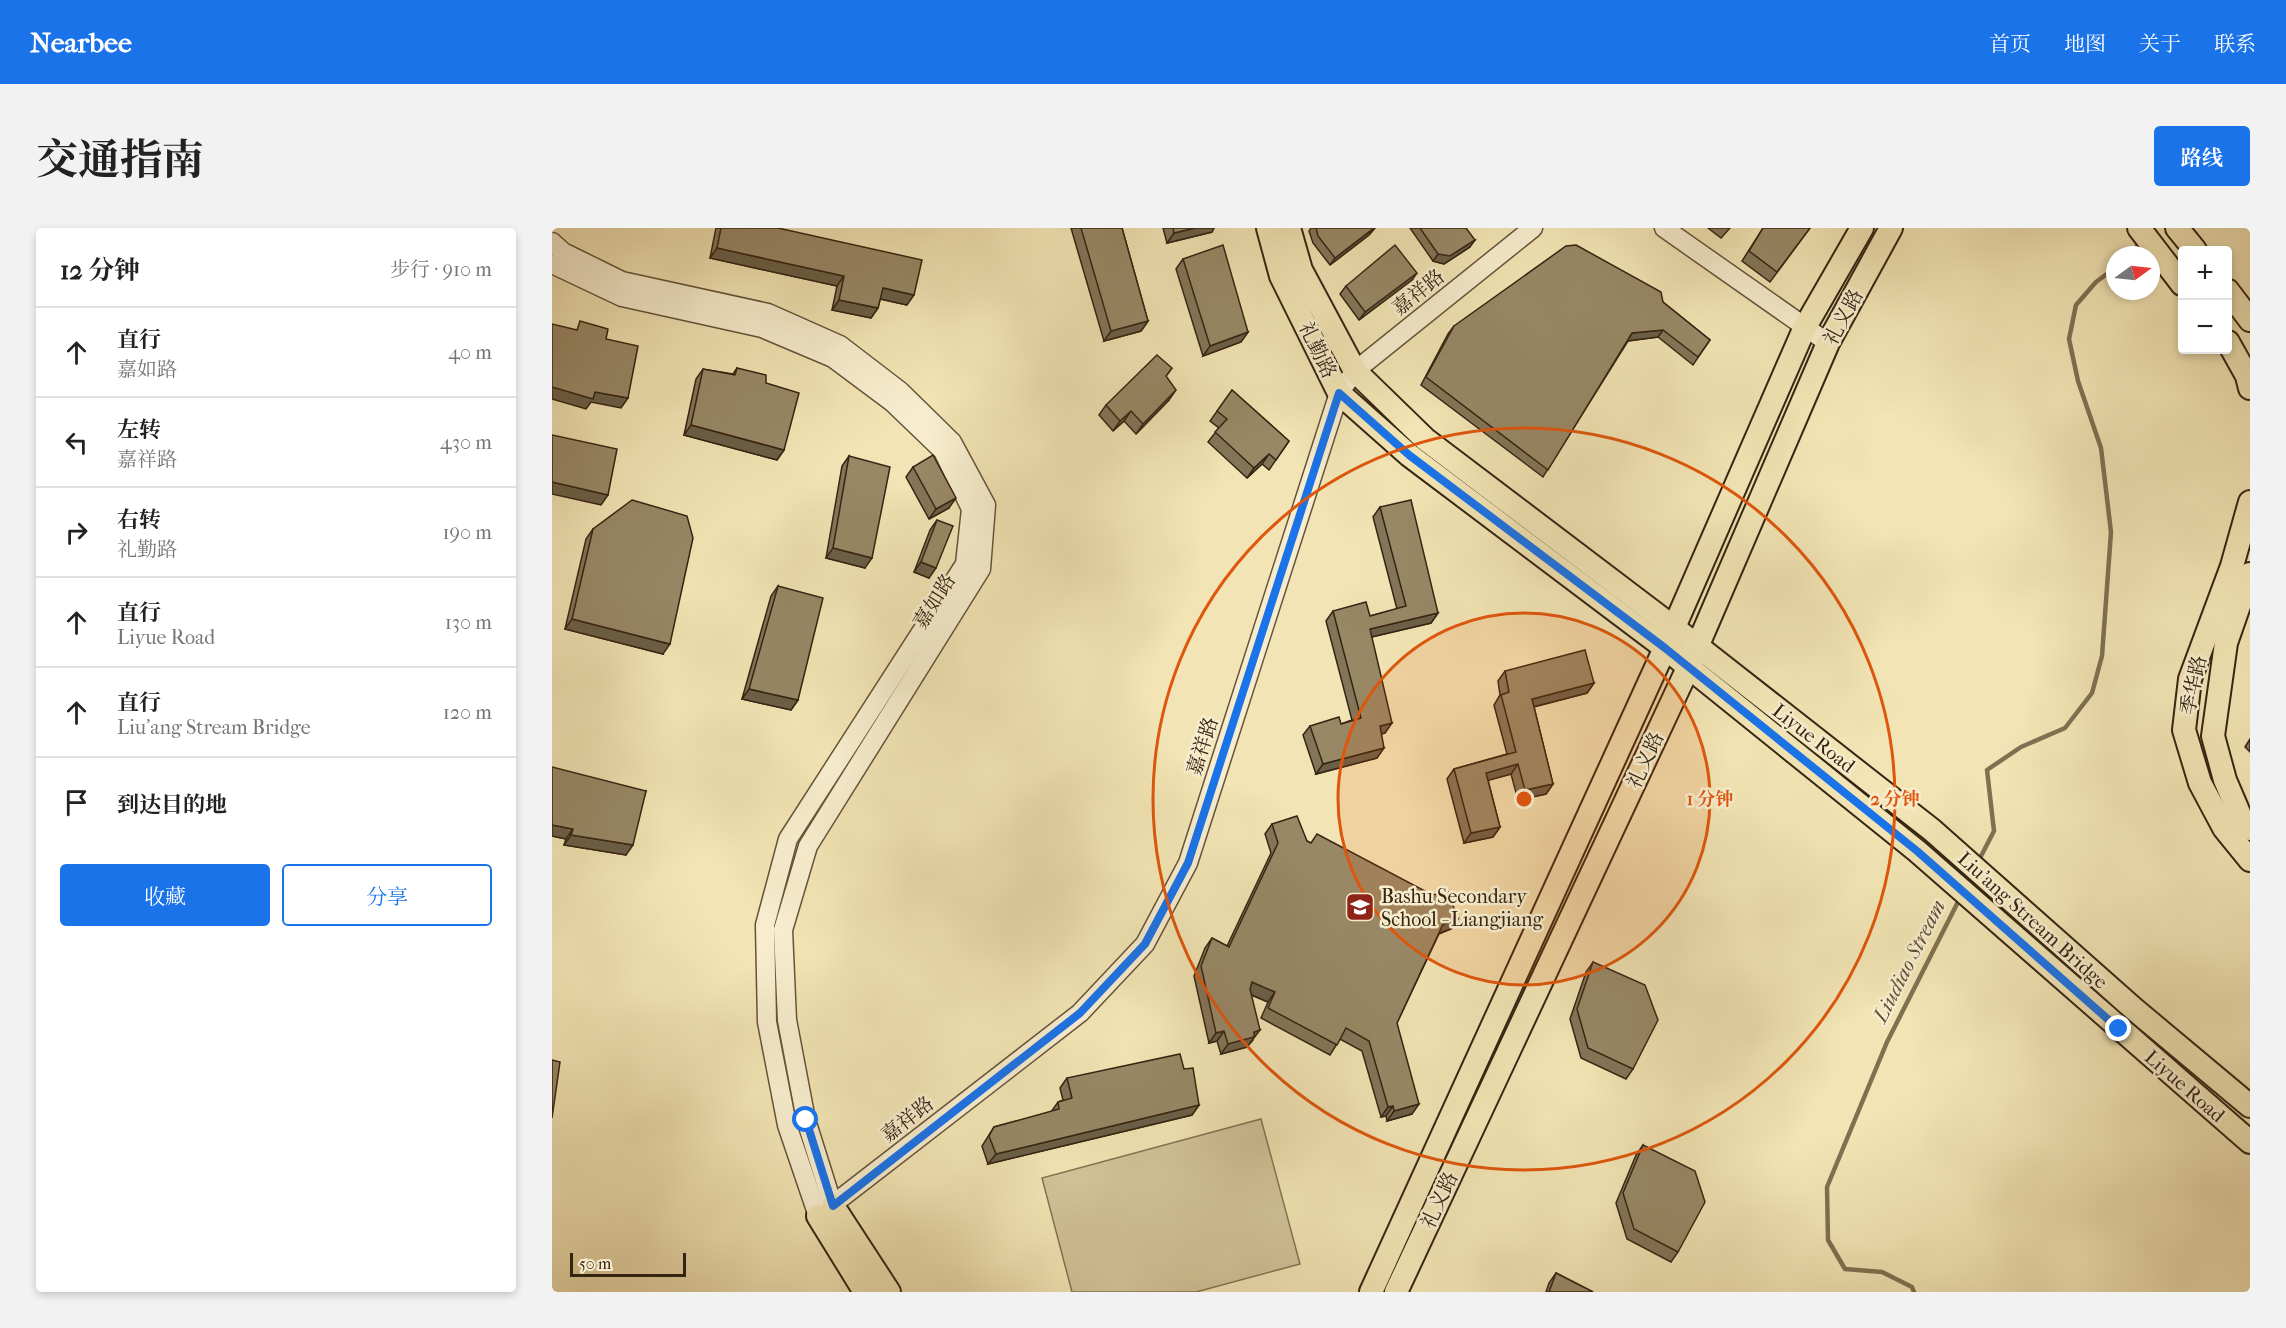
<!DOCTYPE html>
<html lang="zh">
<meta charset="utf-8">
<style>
body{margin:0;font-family:"IM FELL French Canon","Noto Serif SC",serif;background:#f2f2f2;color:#222}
.controls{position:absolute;right:18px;top:18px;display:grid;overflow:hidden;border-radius:6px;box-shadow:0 3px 9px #0003}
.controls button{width:54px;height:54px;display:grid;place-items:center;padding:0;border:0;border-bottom:2px solid #e0e0e0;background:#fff;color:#222;font:30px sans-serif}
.compass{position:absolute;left:1554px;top:18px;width:54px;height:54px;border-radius:50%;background:#fff;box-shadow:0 3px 9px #0003;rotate:75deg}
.scale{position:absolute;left:18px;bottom:15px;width:116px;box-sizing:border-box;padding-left:6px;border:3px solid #362412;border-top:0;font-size:16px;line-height:21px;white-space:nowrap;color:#362412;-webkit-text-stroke:4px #f7edce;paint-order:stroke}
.stop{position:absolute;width:18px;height:18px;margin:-14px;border:4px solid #1a73e8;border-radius:50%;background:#fff}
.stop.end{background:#1a73e8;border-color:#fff;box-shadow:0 2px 6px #0008}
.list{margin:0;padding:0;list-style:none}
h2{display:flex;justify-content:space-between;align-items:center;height:78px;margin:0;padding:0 24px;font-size:26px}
h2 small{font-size:20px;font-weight:400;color:#767676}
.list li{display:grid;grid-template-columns:39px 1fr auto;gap:18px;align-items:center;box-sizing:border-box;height:90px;padding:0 24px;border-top:2px solid #e0e0e0}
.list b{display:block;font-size:22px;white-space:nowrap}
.list p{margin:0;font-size:20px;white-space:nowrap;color:#767676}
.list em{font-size:20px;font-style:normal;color:#767676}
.actions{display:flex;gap:12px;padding:18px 24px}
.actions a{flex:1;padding:14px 0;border:2px solid #1a73e8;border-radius:6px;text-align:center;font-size:21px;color:#1a73e8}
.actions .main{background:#1a73e8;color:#fff}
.icon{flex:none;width:33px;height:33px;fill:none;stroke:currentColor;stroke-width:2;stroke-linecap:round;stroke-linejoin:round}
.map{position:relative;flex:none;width:1698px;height:1064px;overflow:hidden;border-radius:6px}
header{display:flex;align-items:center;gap:36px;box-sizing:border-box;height:84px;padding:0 30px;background:#1a73e8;color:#fff}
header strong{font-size:28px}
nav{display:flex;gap:33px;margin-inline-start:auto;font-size:21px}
.intro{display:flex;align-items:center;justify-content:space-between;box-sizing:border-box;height:144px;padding:0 36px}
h1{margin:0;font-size:42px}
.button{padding:15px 27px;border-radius:6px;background:#1a73e8;color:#fff;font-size:21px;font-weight:700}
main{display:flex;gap:36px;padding:0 36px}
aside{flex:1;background:#fff;border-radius:6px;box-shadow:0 3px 9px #0003}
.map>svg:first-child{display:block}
.green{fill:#d2c398;stroke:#847455;stroke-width:1.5}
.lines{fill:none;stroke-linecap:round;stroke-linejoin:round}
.stream{stroke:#807052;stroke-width:4.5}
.minor-casing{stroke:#65543a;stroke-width:21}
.major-casing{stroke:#362412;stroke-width:26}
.minor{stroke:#f7edce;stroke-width:18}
.major{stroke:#f2e4b4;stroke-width:22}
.wall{fill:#837558;stroke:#362412;stroke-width:1.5}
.shaded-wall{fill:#6a5f47;stroke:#362412;stroke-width:1.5}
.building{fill:#988866;stroke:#362412;stroke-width:1.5}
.route{stroke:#1a73e8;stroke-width:8}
.ring{fill:none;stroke:#df560c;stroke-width:3}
.labels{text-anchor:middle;stroke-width:5;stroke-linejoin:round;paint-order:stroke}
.street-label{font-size:20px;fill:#362412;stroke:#f7edce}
.poi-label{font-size:20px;fill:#362412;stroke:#f7edce;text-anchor:start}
.water-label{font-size:21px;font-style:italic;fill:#615037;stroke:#f7edce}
.centre{fill:#df560c;stroke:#f7edce;stroke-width:3}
.ring-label{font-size:18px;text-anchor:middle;font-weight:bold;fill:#df560c;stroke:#f7edce;stroke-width:5;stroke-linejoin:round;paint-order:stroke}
</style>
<header>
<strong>Nearbee</strong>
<nav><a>首页</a><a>地图</a><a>关于</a><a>联系</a></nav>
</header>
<div class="intro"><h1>交通指南</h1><a class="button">路线</a></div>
<main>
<aside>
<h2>12 分钟<small>步行 · 910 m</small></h2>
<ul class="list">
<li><svg class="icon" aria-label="ahead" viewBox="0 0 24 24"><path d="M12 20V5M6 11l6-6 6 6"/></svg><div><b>直行</b><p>嘉如路</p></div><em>40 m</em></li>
<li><svg class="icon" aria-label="left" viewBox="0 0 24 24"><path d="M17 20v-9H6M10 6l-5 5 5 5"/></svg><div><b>左转</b><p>嘉祥路</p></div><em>430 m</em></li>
<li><svg class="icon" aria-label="right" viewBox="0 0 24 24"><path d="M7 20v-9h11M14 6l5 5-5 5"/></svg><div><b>右转</b><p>礼勤路</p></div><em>190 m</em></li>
<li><svg class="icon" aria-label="ahead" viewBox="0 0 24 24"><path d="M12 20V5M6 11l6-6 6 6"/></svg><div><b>直行</b><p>Liyue Road</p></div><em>130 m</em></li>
<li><svg class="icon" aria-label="ahead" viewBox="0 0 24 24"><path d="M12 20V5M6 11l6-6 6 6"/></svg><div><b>直行</b><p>Liu'ang Stream Bridge</p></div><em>120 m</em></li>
<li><svg class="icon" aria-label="arrive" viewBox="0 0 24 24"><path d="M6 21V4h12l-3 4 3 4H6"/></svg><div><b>到达目的地</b></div></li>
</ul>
<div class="actions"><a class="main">收藏</a><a>分享</a></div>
</aside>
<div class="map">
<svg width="1698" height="1064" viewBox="0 0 1698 1064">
<rect width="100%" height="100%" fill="#f2e4b4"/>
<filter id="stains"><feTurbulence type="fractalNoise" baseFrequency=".00333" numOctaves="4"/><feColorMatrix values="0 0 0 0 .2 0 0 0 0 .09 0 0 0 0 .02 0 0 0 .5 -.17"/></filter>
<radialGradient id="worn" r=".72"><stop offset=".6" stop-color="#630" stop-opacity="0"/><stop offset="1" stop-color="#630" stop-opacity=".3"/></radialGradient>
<path class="green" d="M 709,891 L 748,1036 L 644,1064 L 520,1064 L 490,950 Z"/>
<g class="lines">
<g class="stream">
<path d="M 1579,27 L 1589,12"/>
<path d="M 1426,634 L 1442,603 L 1435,542 L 1469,519 L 1513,500 L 1540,465 L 1550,428 L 1559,304 L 1549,220 L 1526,153 L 1517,111 L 1524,77 L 1544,54 L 1563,40"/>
<path d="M 1362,1064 L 1360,1059 L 1330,1044 L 1293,1041 L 1276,1012 L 1275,959 L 1335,814 L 1409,668"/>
</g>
<g class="minor-casing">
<g id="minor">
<path d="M 1112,0 L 1276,115"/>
<path d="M 0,14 L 11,24 L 70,53 L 216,85 L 288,117 L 348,163 L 400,214 L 434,277 L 429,341 L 256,618 L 231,702 L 235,792 L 254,892 L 281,978"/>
<path d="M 0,36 L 70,69 L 210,100 L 281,130 L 340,174 L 391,223 L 419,281 L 413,336 L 236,611 L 213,697 L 215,794 L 235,897 L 266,988 L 528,785 L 593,716 L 636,635 L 787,165 L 803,143 L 981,0"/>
</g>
</g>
<g class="major-casing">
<g id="major">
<path d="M 716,0 L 729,48 L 787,165 L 857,227 L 1113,420 L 1365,623 L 1698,914"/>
<path d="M 737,0 L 749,42 L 803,143 L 873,211 L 1121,399 L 1380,602 L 1582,781 L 1698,878"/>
<path d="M 1587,0 L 1630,56"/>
<path d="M 1625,0 L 1643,22"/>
<path d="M 1676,63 L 1698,92"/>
<path d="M 1676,114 L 1695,148 L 1698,160"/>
<path d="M 1698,274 L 1680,338 L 1638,451 L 1632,502 L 1648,555 L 1672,600 L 1698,632"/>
<path d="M 1698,346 L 1674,415 L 1661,508 L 1673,552 L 1690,592 L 1698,601"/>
<path d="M 281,978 L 337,1064"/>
<path d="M 266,988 L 313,1064"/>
<path d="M 819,1064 L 1113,420 L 1253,99 L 1310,0"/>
<path d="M 844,1064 L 1136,440 L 1276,115 L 1339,0"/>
</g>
</g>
<use href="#minor" class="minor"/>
<use href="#major" class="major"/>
</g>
<g class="wall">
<path d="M 164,0 L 226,0 L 355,77 L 328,71 L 326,80 L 319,90 L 280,82 L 285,58 L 158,30 Z"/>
<path d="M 519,0 L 570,0 L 596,93 L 589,103 L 552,113 Z"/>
<path d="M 611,0 L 662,0 L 660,4 L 615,15 Z"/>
<path d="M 759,0 L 823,0 L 817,7 L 778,37 L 761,15 L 757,3 Z"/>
<path d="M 858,0 L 914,0 L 918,19 L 892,36 L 881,33 Z"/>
<path d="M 1156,0 L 1178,0 L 1169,10 Z"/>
<path d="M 1211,0 L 1258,0 L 1218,54 L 1190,33 Z"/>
<path d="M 631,31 L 696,104 L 689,114 L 651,128 L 624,41 Z"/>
<path d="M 860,52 L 807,92 L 788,66 L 794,58 Z"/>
<path d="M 1111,74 L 1158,112 L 1141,137 L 1106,109 L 1076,113 L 991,249 L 869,157 L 896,106 L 902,98 Z"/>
<path d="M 185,140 L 232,222 L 225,232 L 132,207 L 144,151 L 151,141 L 181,146 Z"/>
<path d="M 620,140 L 614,148 L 617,172 L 584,206 L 572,193 L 561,203 L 547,187 L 554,177 Z"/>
<path d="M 680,162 L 737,213 L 717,242 L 710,236 L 695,250 L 656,214 L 667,200 L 658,193 Z"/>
<path d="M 297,228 L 313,340 L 274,330 L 290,238 Z"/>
<path d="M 361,239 L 397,280 L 377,291 L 354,249 Z"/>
<path d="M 828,279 L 886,385 L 879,395 L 819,409 L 833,505 L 829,506 L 825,530 L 764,546 L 751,507 L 758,498 L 789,496 L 800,492 L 774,393 L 781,383 L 818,388 L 845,381 L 821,289 Z"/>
<path d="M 385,292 L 377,350 L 362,344 L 378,302 Z"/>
<path d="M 41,301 L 111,426 L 13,401 L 34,311 Z"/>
<path d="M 226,358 L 246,472 L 239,482 L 190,471 L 219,368 Z"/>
<path d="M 953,443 L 1042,455 L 1035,465 L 982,479 L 1001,556 L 994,566 L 966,572 L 959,546 L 936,552 L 948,599 L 941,609 L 912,615 L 895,551 L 902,541 L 955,526 L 942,477 L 948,467 L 946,453 Z"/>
<path d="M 1698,511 L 1698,524 L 1693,519 Z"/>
<path d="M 94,563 L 74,627 L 12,617 L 14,611 L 0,608 Z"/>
<path d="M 720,596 L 869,669 L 906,691 L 899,701 L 887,706 L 845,795 L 860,886 L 835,893 L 834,888 L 829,889 L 810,823 L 788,811 L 778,827 L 709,790 L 716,774 L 699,767 L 701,812 L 695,819 L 669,826 L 665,813 L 657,815 L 642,748 L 653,720 L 660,710 L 675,718 L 719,625 L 713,606 Z"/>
<path d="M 1041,734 L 1081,841 L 1074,851 L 1029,830 L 1018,791 L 1034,744 Z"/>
<path d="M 632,841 L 647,877 L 640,887 L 436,936 L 430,918 L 442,899 L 499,884 L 506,874 L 511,872 L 508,860 L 515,850 Z"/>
<path d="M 1091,917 L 1126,1024 L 1119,1034 L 1075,1011 L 1064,975 L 1084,927 Z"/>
<path d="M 1004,1045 L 1041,1064 L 994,1064 L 997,1055 Z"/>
</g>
<g class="shaded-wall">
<path d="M 643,0 L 662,0 L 660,4 L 615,15 L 622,5 Z"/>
<path d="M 823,0 L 817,7 L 778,37 L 783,30 Z"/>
<path d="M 923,12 L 918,19 L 892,36 L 881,33 L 886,26 Z"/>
<path d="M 165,20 L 292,48 L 285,58 L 158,30 Z"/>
<path d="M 865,45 L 860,52 L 807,92 L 813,84 Z"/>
<path d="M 331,60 L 362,67 L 355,77 L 324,70 Z"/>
<path d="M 287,72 L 326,80 L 319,90 L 280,82 Z"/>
<path d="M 596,93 L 589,103 L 552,113 L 559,103 Z"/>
<path d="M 1111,102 L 1106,109 L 1075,113 L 1080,105 Z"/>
<path d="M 696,104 L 689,114 L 651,128 L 658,118 Z"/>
<path d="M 0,159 L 43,164 L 76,170 L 69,180 L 39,174 L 34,181 L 0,171 Z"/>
<path d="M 624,162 L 617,172 L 584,206 L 591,196 Z"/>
<path d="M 579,183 L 572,193 L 561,203 L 568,193 Z"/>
<path d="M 139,197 L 232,222 L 225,232 L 132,207 Z"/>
<path d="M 717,226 L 710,236 L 695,250 L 702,240 Z"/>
<path d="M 0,254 L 56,267 L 49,277 L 0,266 Z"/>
<path d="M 404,270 L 397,280 L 377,291 L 384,281 Z"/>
<path d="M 281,320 L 320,330 L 313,340 L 274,330 Z"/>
<path d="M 369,334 L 384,340 L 377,350 L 362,344 Z"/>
<path d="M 886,385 L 879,395 L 811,411 L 818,401 Z"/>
<path d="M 20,391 L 118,416 L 111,426 L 13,401 Z"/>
<path d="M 1042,455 L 1035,465 L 973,481 L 980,471 Z"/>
<path d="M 197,461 L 246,472 L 239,482 L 190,471 Z"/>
<path d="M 840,495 L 833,505 L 821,508 L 828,498 Z"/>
<path d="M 832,520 L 825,530 L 764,546 L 771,536 Z"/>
<path d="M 966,536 L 959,546 L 927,555 L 934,545 Z"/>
<path d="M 1001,556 L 994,566 L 966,572 L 973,562 Z"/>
<path d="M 0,597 L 21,601 L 14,611 L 0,608 Z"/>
<path d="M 948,599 L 941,609 L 912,615 L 919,605 Z"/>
<path d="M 19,607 L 81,617 L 74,627 L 12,617 Z"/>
<path d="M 906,691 L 899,701 L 884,706 L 891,696 Z"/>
<path d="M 700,754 L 723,764 L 716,774 L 693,764 Z"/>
<path d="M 708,802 L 695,819 L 669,826 L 676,816 L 702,804 Z"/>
<path d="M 672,803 L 665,813 L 657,815 L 664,805 Z"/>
<path d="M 867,876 L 860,886 L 835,893 L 842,883 Z"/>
<path d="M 647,877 L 640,887 L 436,936 L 444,926 Z"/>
<path d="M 841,878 L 834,888 L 829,889 L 836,879 Z"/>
</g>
<g class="building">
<path d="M 169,0 L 226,0 L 370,32 L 362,67 L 331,60 L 326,80 L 287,72 L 292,48 L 165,20 Z"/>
<path d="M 529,0 L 570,0 L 596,93 L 559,103 Z"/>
<path d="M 621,0 L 643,0 L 622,5 Z"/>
<path d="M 764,0 L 822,0 L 783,30 L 766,8 Z"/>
<path d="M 868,0 L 914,0 L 923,12 L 898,28 L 886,26 Z"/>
<path d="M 1211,0 L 1258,0 L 1225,44 L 1197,23 Z"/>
<path d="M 671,17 L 696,104 L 658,118 L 631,31 Z"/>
<path d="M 843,17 L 865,45 L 813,84 L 794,58 Z"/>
<path d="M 1024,17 L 1109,64 L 1111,74 L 1158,112 L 1146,129 L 1111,102 L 1080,105 L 996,242 L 874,149 L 902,98 L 1014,18 Z"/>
<path d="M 28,93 L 56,101 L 54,111 L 86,118 L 76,170 L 43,164 L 41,171 L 0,159 L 0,96 L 25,102 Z"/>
<path d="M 605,127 L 620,140 L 614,148 L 624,162 L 591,196 L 579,183 L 568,193 L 554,177 Z"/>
<path d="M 185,140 L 214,147 L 214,155 L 247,165 L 232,222 L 139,197 L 151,141 L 183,147 Z"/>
<path d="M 680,162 L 737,213 L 724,232 L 717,226 L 702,240 L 663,204 L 675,191 L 665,183 Z"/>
<path d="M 0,207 L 65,221 L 56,267 L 0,254 Z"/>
<path d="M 381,227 L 404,270 L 384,281 L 361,239 Z"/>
<path d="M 297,228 L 338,239 L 320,330 L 281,320 Z"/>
<path d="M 80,272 L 135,288 L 141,310 L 118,416 L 20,391 L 41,301 Z"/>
<path d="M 859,272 L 886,385 L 818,401 L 840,495 L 828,498 L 832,520 L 771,536 L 758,498 L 787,489 L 789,496 L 809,490 L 781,383 L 814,374 L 818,388 L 854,378 L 828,279 Z"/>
<path d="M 385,292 L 401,298 L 384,340 L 369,334 Z"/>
<path d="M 226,358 L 271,370 L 246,472 L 197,461 Z"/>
<path d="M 1033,422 L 1042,455 L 980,471 L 1001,556 L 973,562 L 966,536 L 934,545 L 948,599 L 919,605 L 902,541 L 964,524 L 949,467 L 957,464 L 953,443 Z"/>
<path d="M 0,539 L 94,563 L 81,617 L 19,607 L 21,601 L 0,597 Z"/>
<path d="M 745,588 L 755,613 L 759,615 L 765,606 L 873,663 L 869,669 L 896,664 L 906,691 L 891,696 L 845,795 L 867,876 L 842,883 L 841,878 L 836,879 L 817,813 L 794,800 L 785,817 L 716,780 L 723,764 L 700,754 L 698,761 L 708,802 L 702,804 L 702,809 L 676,816 L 672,803 L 664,805 L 649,738 L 660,710 L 677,719 L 726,615 L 720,596 Z"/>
<path d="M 1041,734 L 1093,757 L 1106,792 L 1081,841 L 1036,820 L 1025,781 Z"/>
<path d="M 628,826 L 632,841 L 641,840 L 647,877 L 444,926 L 437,908 L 442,899 L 507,881 L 506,874 L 520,870 L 515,850 Z"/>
<path d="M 0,832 L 8,834 L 0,890 Z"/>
<path d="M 1091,917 L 1143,943 L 1153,974 L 1126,1024 L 1082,1001 L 1071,965 Z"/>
<path d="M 1004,1045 L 1041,1064 L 997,1064 Z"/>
</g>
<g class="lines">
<path class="route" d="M 254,892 L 281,978 L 528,785 L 593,716 L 636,635 L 787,165 L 857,227 L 1113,420 L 1365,623 L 1567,801"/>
</g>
<circle cx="972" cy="571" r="186" fill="#df560c" fill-opacity=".12"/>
<g class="ring">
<circle cx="972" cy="571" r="186"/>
<circle cx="972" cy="571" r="371"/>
</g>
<defs>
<g id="school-square" transform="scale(1.5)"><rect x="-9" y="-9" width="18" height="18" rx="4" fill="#8f2418" stroke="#f7edce"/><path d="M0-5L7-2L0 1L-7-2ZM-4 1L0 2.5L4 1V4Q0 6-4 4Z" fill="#fff"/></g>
</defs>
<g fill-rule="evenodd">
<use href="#school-square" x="808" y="679"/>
</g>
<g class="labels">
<g class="street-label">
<text transform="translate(866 64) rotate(-39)" y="7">嘉祥路</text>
<text transform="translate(1291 89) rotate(-62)" y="7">礼义路</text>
<text transform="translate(766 122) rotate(64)" y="7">礼勤路</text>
<text transform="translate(382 373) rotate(-58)" y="7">嘉如路</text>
<text transform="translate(1641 457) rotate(-78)" y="7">季华路</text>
<text transform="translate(1262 510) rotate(38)" y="7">Liyue Road</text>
<text transform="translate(650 518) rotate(-72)" y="7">嘉祥路</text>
<text transform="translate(1093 532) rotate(-65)" y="7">礼义路</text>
<text transform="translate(1481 692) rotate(42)" y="7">Liu'ang Stream Bridge</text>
<text transform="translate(1633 858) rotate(41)" y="7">Liyue Road</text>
<text transform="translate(355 891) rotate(-38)" y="7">嘉祥路</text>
<text transform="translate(887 972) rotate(-65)" y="7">礼义路</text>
</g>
<g class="poi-label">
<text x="829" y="675">Bashu Secondary<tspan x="829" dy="23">School - Liangjiang</tspan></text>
</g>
<g class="water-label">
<text transform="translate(1357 733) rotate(-63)" y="7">Liudiao Stream</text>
</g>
</g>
<circle cx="972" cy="571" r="9" class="centre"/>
<g class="ring-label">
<text x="1158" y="577">1 分钟</text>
<text x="1343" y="577">2 分钟</text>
</g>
<rect width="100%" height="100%" filter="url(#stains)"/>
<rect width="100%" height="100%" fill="url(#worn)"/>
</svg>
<div class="controls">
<button>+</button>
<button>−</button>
</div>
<svg class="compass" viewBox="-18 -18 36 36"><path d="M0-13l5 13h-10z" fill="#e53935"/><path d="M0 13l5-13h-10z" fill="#767676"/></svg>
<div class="scale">50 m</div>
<div class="stop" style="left:254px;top:892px"></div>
<div class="stop end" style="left:1567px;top:801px"></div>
</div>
</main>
